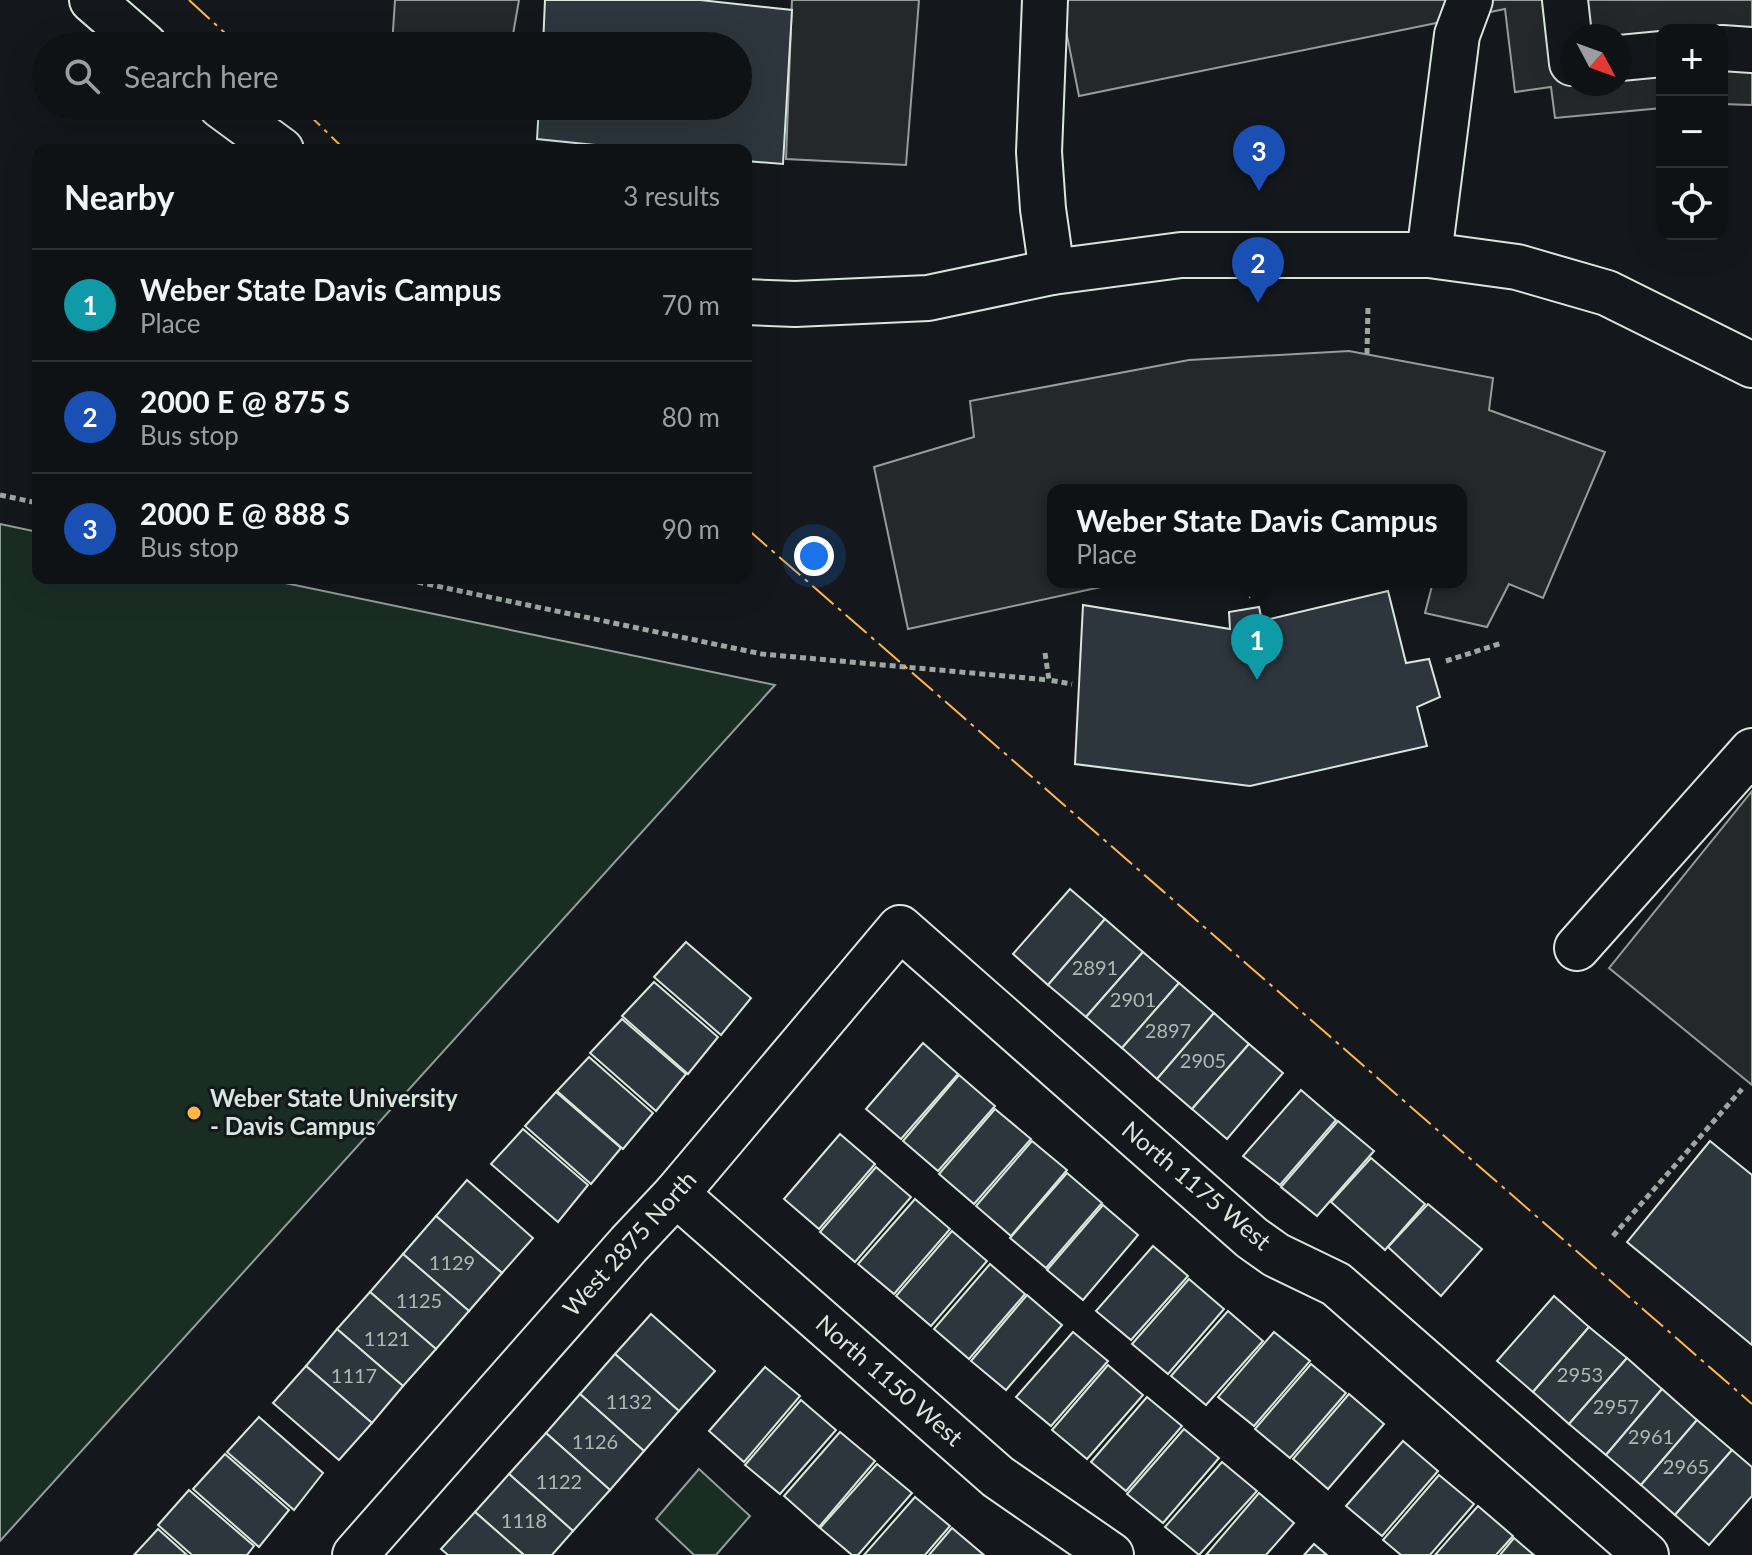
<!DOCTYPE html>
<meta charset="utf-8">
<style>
body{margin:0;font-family:Lato,sans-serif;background:#181b1e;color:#f1f3f6}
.controls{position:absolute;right:24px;top:24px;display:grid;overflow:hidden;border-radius:16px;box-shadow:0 8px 32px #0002}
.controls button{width:72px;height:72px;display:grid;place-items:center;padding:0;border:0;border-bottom:2px solid #2f3234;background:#0f1215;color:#f1f3f6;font:40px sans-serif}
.compass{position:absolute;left:1560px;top:24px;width:72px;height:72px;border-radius:50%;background:#0f1215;box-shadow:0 8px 32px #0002;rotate:131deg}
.you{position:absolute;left:814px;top:556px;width:28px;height:28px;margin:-20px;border:6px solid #fff;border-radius:50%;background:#1a73e8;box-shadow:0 0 0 12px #1a73e833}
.badge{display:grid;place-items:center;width:52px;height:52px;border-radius:50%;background:#ffb74d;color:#fff;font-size:26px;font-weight:700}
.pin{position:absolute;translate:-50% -66px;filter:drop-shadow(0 2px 4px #0008)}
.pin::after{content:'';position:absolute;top:42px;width:28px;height:24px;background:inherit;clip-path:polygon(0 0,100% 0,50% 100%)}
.popup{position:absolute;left:1047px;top:484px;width:420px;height:104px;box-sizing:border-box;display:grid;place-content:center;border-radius:16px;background:#0f1215;filter:drop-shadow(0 2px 6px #0005);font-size:26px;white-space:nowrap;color:#9b9ea0}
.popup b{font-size:30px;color:#f1f3f6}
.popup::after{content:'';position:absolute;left:50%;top:100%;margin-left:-16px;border:16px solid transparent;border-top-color:#0f1215}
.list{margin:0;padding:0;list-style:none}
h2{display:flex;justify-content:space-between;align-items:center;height:104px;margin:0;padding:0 32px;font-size:34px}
h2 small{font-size:26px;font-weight:400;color:#9b9ea0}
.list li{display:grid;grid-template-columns:52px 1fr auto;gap:24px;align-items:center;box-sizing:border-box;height:112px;padding:0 32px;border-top:2px solid #2f3234}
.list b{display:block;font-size:30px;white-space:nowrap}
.list p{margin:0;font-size:26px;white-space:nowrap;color:#9b9ea0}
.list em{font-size:26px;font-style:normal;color:#9b9ea0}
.icon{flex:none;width:44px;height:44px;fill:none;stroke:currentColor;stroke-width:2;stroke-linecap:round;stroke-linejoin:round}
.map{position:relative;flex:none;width:1752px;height:1555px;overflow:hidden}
.search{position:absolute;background:#0f1215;box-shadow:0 8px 32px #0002;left:32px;top:32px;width:720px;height:88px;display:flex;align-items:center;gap:20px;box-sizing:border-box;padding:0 28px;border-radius:44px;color:#9b9ea0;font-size:30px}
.panel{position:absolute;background:#0f1215;box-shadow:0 8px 32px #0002;left:32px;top:144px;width:720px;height:440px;border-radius:16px}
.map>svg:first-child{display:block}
.green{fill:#1a2d24;stroke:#939e99;stroke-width:2}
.parking{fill:#24282b;stroke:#939e99;stroke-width:2;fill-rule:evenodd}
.building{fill:#2c363c;stroke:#d8e6dc;stroke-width:2}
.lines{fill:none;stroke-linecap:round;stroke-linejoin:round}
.minor-casing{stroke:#d8e6dc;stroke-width:48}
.path{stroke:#9da8a2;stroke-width:5;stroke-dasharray:6 4;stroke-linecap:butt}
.minor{stroke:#14181c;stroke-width:44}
.power{stroke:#ffb74d;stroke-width:2;stroke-dasharray:28 6 4 6;stroke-linecap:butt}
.poi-dot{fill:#ffb74d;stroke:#14181c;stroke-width:3}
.labels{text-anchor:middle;stroke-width:6;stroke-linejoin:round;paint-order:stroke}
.number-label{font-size:20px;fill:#adbab4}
.poi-label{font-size:24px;font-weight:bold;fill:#d8e6dc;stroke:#14181c;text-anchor:start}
.street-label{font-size:24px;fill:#d8e6dc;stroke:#14181c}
</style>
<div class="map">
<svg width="1752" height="1555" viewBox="0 0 1752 1555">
<rect width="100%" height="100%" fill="#14181c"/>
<g class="green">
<path d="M 0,524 L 38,532 L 38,578 L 261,578 L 775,685 L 0,1541 Z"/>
<path d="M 699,1469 L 750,1516 L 716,1555 L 694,1555 L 656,1519 Z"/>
</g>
<g class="parking">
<path d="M 395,0 L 519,0 L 511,46 L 392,46 Z"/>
<path d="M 792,0 L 919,0 L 906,165 L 786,159 Z"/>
<path d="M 1060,0 L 1752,0 L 1752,105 L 1722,104 L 1722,30 L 1662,30 L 1662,108 L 1555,118 L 1551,87 L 1515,92 L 1505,9 L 1079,96 ZM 1572,36 L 1620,36 L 1620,84 L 1572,84 Z"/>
<path d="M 1349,351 L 1493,378 L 1489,410 L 1605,452 L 1543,598 L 1509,584 L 1487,627 L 1425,613 L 1433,582 L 1461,582 L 1461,490 L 1053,490 L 1053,582 L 1124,582 L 908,629 L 874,467 L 974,437 L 970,401 L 1189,360 Z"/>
<path d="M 1752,791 L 1752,1085 L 1609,968 Z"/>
</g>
<g class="building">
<path d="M 545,0 L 700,0 L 792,10 L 783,164 L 746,161 L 746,150 L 644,150 L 537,139 L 539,106 L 738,106 L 738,46 L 543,46 Z"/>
<path d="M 1388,591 L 1406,663 L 1429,659 L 1440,697 L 1417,707 L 1427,746 L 1250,786 L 1075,764 L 1083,605 L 1230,629 L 1229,612 L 1259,607 L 1262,621 Z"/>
<path d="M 1070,889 L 1105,919 L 1048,985 L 1013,954 Z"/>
<path d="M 1105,919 L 1143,952 L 1086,1017 L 1048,985 Z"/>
<path d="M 686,942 L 751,998 L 721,1035 L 654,977 Z"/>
<path d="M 1143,952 L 1179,983 L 1122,1048 L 1086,1017 Z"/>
<path d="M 654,982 L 718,1037 L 688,1074 L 622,1016 Z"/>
<path d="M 1179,983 L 1214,1013 L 1157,1079 L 1122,1048 Z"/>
<path d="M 1214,1013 L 1249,1044 L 1192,1109 L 1157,1079 Z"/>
<path d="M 622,1019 L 686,1074 L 656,1111 L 590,1053 Z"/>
<path d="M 923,1043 L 958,1074 L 901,1139 L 866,1109 Z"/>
<path d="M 1249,1044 L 1283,1073 L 1227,1139 L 1192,1109 Z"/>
<path d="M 589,1057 L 653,1113 L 623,1149 L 557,1091 Z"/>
<path d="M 959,1075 L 995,1106 L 938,1171 L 903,1141 Z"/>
<path d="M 1301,1090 L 1336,1120 L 1280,1185 L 1243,1156 Z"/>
<path d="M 556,1092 L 621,1148 L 591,1184 L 525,1126 Z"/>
<path d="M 995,1109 L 1031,1139 L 974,1204 L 939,1174 Z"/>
<path d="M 1338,1121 L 1374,1151 L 1317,1216 L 1281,1187 Z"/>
<path d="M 523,1129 L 588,1185 L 558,1222 L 491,1164 Z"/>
<path d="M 840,1134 L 875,1164 L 819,1229 L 784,1199 Z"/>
<path d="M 1032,1141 L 1067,1170 L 1011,1236 L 976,1206 Z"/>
<path d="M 1710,1141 L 1752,1175 L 1752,1345 L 1627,1242 Z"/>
<path d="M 1371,1158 L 1425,1204 L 1385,1250 L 1331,1202 Z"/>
<path d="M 876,1167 L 911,1197 L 855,1262 L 820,1232 Z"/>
<path d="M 1067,1173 L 1102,1203 L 1046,1268 L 1010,1238 Z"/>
<path d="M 467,1180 L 533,1238 L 502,1273 L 436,1216 Z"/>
<path d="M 915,1199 L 950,1229 L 894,1294 L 858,1264 Z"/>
<path d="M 1428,1204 L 1482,1249 L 1441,1296 L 1388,1247 Z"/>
<path d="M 1103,1205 L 1138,1235 L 1083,1300 L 1047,1270 Z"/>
<path d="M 436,1216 L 502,1273 L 469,1311 L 403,1254 Z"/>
<path d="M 952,1231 L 987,1261 L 931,1326 L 896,1296 Z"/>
<path d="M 1153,1246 L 1188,1276 L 1131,1340 L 1096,1311 Z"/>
<path d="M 403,1254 L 469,1311 L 436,1349 L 370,1292 Z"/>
<path d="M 990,1264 L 1025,1294 L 969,1359 L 934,1329 Z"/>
<path d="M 1189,1279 L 1224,1309 L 1168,1374 L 1132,1344 Z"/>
<path d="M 370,1292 L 436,1349 L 403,1386 L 337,1329 Z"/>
<path d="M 1027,1295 L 1062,1325 L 1006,1390 L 971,1361 Z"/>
<path d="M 1554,1296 L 1589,1327 L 1533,1392 L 1497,1361 Z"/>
<path d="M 1228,1311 L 1263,1341 L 1206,1405 L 1171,1376 Z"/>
<path d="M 651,1314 L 715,1371 L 679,1411 L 615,1354 Z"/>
<path d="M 1589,1327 L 1627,1358 L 1569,1424 L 1533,1392 Z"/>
<path d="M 337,1329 L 403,1386 L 372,1423 L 306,1366 Z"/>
<path d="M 1073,1332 L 1108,1361 L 1051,1426 L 1016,1397 Z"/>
<path d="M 1274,1332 L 1310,1361 L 1254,1426 L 1218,1397 Z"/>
<path d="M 615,1354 L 679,1411 L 644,1451 L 580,1394 Z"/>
<path d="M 1627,1358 L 1662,1389 L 1606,1455 L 1569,1424 Z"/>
<path d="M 1311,1364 L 1346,1393 L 1290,1458 L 1255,1429 Z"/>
<path d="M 1108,1365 L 1143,1395 L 1087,1459 L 1052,1430 Z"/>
<path d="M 306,1366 L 372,1423 L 339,1460 L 273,1403 Z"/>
<path d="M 765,1367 L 800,1396 L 744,1462 L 709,1431 Z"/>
<path d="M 1662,1389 L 1697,1420 L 1641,1485 L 1606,1455 Z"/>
<path d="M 580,1394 L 644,1451 L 610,1490 L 546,1433 Z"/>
<path d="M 1349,1394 L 1384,1424 L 1328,1489 L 1293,1459 Z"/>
<path d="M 1147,1397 L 1182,1426 L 1126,1491 L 1091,1462 Z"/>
<path d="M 801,1400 L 836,1430 L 780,1494 L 745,1465 Z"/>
<path d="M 259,1417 L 323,1473 L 294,1510 L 227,1452 Z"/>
<path d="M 1697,1420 L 1732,1450 L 1675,1515 L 1641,1485 Z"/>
<path d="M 1184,1429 L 1219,1458 L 1163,1523 L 1127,1494 Z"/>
<path d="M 840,1432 L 875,1461 L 819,1527 L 784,1496 Z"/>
<path d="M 546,1433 L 610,1490 L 573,1531 L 509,1474 Z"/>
<path d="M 1403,1441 L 1438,1471 L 1382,1536 L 1346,1506 Z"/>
<path d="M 1732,1450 L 1752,1467 L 1752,1496 L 1709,1545 L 1675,1515 Z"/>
<path d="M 225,1454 L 289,1510 L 259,1547 L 193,1489 Z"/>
<path d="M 1222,1462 L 1257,1491 L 1199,1555 L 1165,1527 Z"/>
<path d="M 877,1464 L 912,1493 L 858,1555 L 852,1555 L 820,1528 Z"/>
<path d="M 509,1474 L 573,1531 L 552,1555 L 524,1555 L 475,1512 Z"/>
<path d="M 1439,1475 L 1474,1504 L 1430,1555 L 1401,1555 L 1383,1540 Z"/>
<path d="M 189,1490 L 254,1546 L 247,1555 L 192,1555 L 158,1525 Z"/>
<path d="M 1259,1493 L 1294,1523 L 1266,1555 L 1206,1555 Z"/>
<path d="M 915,1497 L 950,1526 L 925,1555 L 864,1555 Z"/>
<path d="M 1478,1506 L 1513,1536 L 1496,1555 L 1435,1555 Z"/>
<path d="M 475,1512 L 524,1555 L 448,1555 L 441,1549 Z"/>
<path d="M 952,1528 L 984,1555 L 929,1555 Z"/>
<path d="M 158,1529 L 187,1555 L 134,1555 Z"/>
<path d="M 1514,1538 L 1534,1555 L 1500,1555 Z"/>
<path d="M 1314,1544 L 1327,1555 L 1304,1555 Z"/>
</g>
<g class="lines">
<g class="minor-casing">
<g id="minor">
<path d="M 92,0 L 145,46"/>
<path d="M 1045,0 L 1039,152 L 1043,209 L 1052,272"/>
<path d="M 1565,0 L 1572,63"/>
<path d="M 1722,48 L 1752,50"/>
<path d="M 1620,58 L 1662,54"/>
<path d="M 221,106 L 281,150"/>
<path d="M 1429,255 L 1457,35 L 1470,0"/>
<path d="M 746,302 L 795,304 L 928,298 L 1052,272 L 1181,255 L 1429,255 L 1517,267 L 1607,293 L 1752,365"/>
<path d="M 1577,948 L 1752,751"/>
<path d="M 676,1194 L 998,1477 L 1111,1555"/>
<path d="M 355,1555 L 629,1244 L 676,1194 L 900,928 L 1252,1238 L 1276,1255 L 1336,1284 L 1646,1555"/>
</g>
</g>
<g class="path">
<path d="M 1367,354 L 1368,305"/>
<path d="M 0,495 L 38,503"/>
<path d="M 398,578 L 762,654 L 1049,680"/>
<path d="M 1250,582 L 1252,602"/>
<path d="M 1045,653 L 1049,680 L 1072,684"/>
<path d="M 1446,661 L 1502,643"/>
<path d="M 1613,1236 L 1742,1089"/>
</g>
<use href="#minor" class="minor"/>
<g class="power">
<path d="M 189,0 L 239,46"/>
<path d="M 300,106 L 345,150"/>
<path d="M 746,528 L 1752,1404"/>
</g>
</g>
<circle class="poi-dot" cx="194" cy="1113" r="8"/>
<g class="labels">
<g class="number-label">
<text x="1095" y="975">2891</text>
<text x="1133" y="1007">2901</text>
<text x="1168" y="1038">2897</text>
<text x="1203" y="1068">2905</text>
<text x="452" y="1270">1129</text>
<text x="419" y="1308">1125</text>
<text x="387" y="1346">1121</text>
<text x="1580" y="1382">2953</text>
<text x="354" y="1383">1117</text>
<text x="629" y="1409">1132</text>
<text x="1616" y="1414">2957</text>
<text x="1651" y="1444">2961</text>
<text x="595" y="1449">1126</text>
<text x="1686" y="1474">2965</text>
<text x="559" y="1489">1122</text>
<text x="524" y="1528">1118</text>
</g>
<g class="poi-label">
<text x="210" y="1107">Weber State University<tspan x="210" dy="28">- Davis Campus</tspan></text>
</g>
<g class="street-label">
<text transform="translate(1196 1186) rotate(40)" y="8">North 1175 West</text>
<text transform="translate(630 1244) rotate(-48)" y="8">West 2875 North</text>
<text transform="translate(889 1381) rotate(41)" y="8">North 1150 West</text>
</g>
</g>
</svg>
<div class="controls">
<button>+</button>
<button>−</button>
<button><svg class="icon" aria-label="locate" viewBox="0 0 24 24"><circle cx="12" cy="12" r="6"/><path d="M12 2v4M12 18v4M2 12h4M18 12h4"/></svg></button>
</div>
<svg class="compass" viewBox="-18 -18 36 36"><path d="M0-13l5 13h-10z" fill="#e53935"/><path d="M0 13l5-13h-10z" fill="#9b9ea0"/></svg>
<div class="you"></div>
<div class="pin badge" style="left:1257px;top:680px;background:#0f9aa8">1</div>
<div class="popup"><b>Weber State Davis Campus</b>Place</div>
<div class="pin badge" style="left:1258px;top:303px;background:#1a4fb4">2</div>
<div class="pin badge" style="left:1259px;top:191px;background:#1a4fb4">3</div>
<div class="search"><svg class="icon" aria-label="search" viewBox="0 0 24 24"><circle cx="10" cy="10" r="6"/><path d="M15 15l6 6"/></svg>Search here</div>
<section class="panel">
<h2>Nearby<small>3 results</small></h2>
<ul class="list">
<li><span class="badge" style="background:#0f9aa8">1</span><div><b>Weber State Davis Campus</b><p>Place</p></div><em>70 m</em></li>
<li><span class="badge" style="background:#1a4fb4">2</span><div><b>2000 E @ 875 S</b><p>Bus stop</p></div><em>80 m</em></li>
<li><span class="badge" style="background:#1a4fb4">3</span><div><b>2000 E @ 888 S</b><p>Bus stop</p></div><em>90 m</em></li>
</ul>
</section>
</div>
